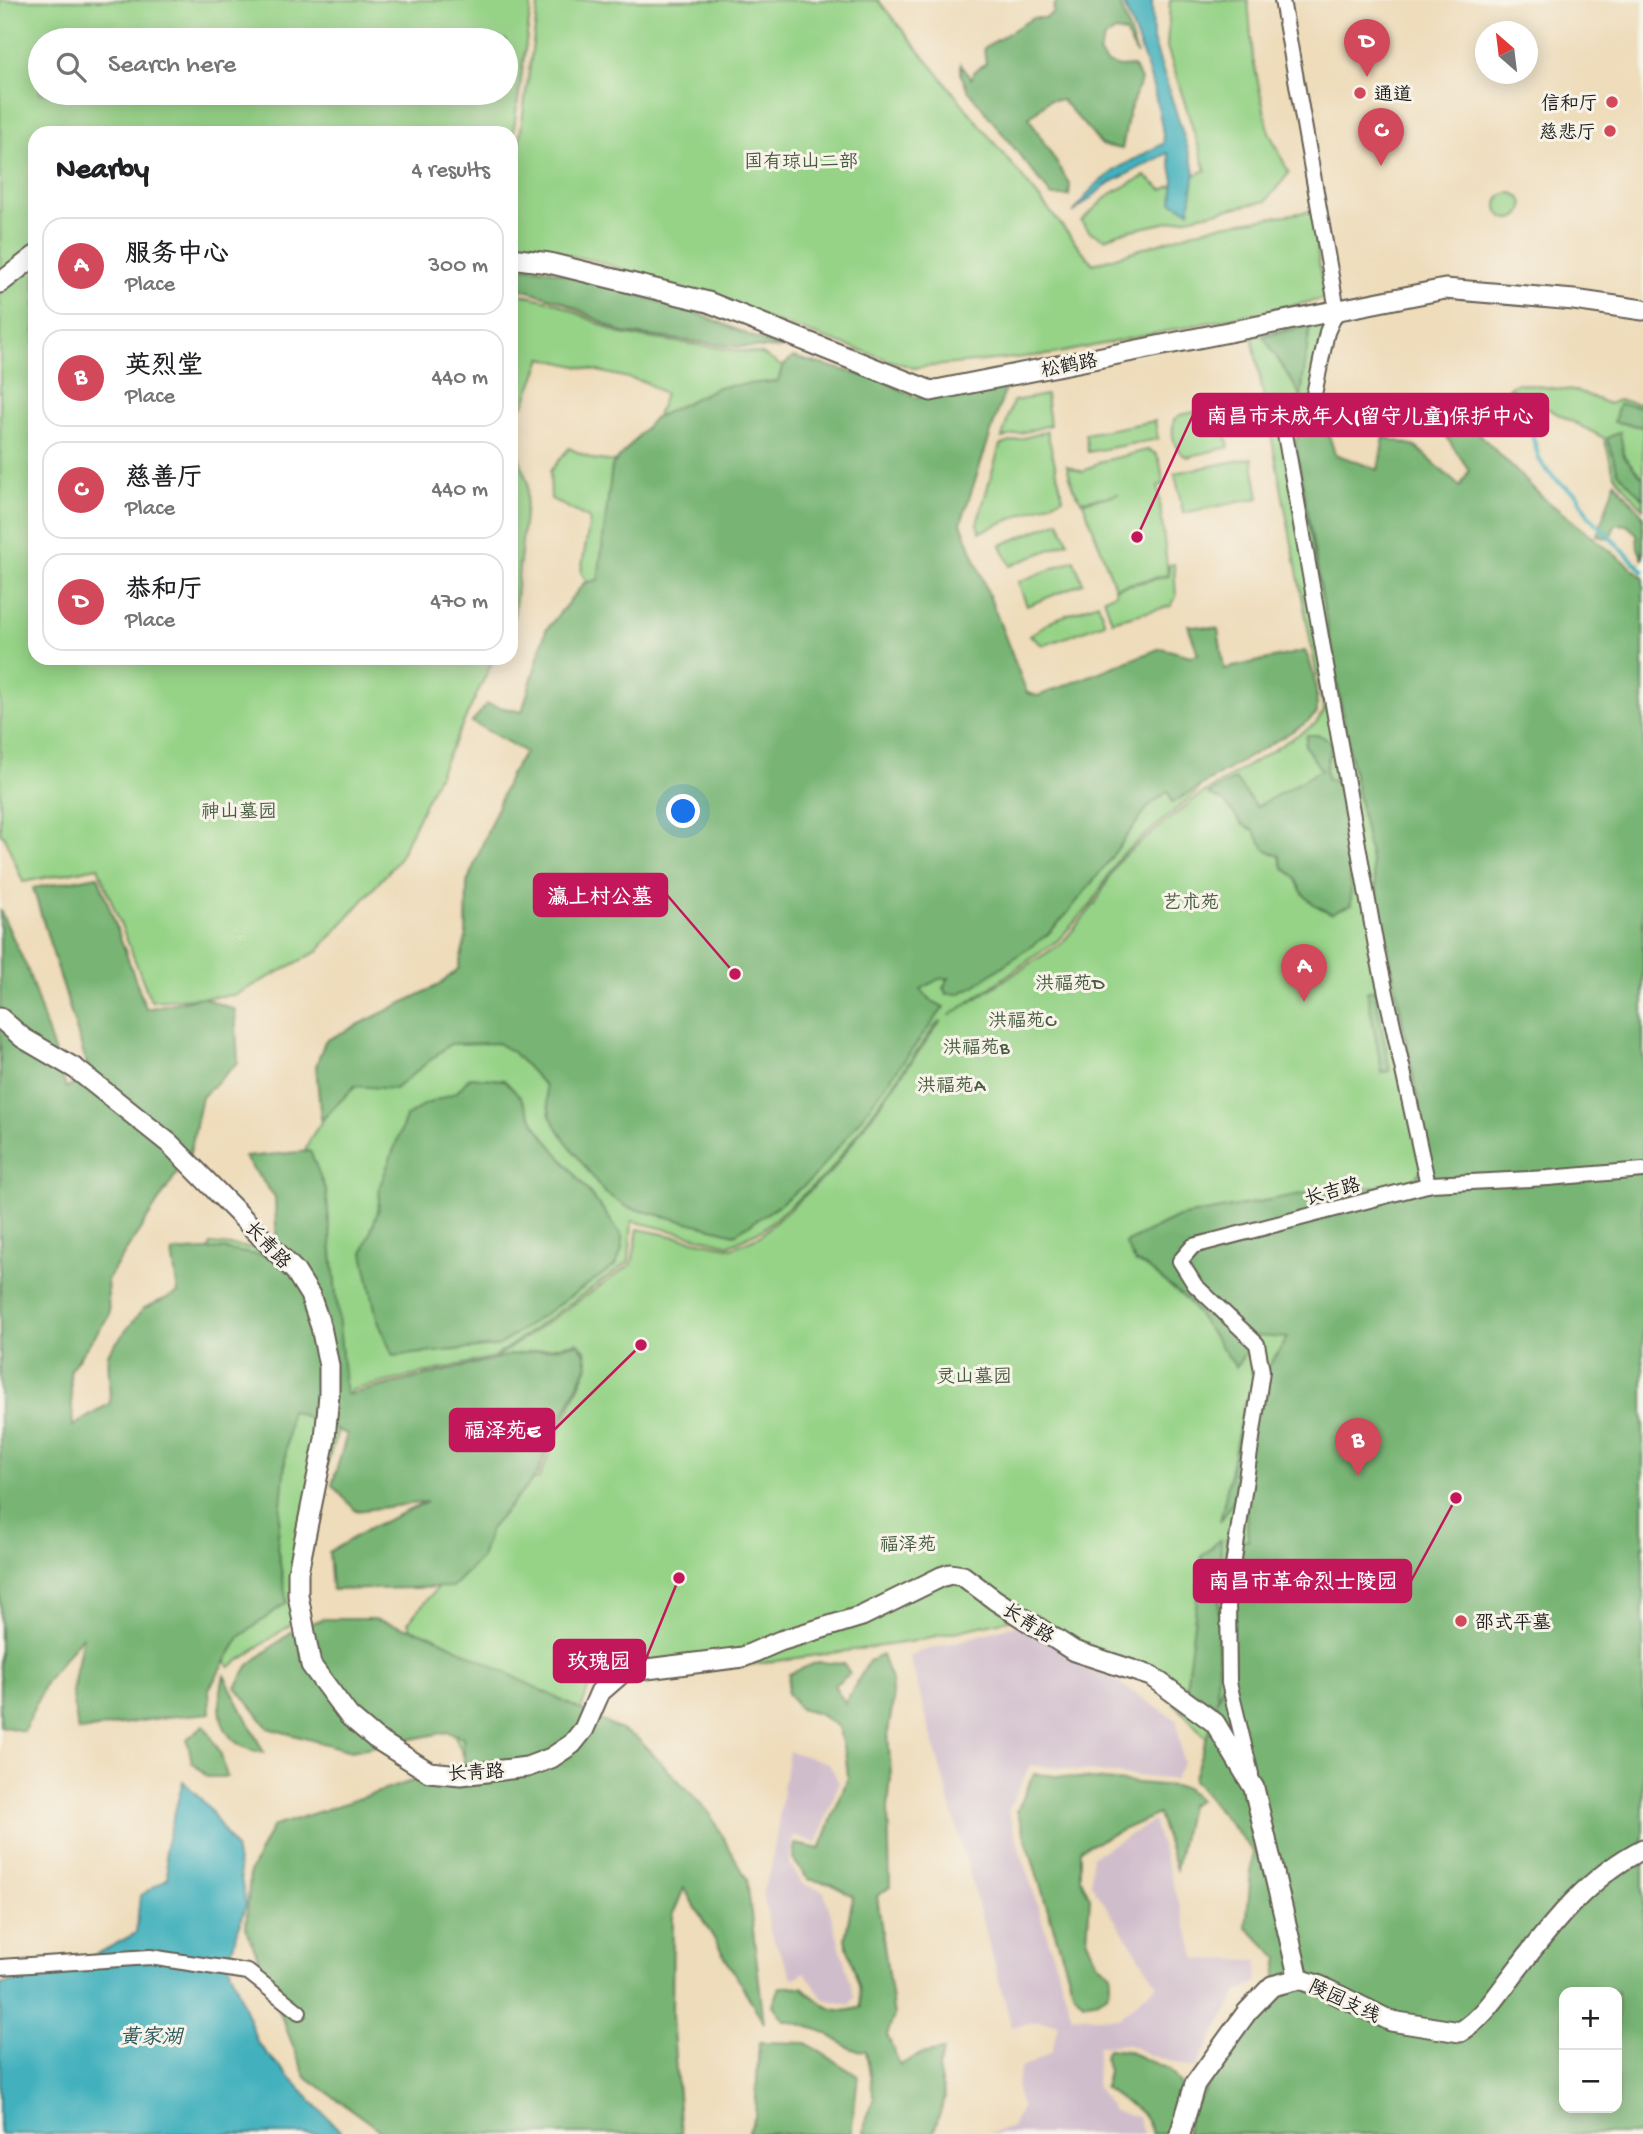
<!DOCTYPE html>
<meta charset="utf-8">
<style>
body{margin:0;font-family:"Gochi Hand","LXGW WenKai TC",sans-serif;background:#f2f2f2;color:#202124}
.controls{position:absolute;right:21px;bottom:21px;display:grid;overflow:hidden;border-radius:14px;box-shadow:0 4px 18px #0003}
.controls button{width:63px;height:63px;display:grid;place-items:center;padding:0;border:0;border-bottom:2px solid #e0e0e0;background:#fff;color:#202124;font:35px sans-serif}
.compass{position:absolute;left:1475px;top:21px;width:63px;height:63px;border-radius:50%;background:#fff;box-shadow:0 4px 18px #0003;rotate:332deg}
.you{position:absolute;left:684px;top:812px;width:24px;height:24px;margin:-18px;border:5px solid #fff;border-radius:50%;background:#1a73e8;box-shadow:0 0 0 10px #1a73e833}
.badge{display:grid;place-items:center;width:46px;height:46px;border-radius:50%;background:#d1495b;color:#fff;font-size:23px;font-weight:700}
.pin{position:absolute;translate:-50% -58px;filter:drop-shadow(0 2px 4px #0008)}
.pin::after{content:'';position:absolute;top:37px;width:24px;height:21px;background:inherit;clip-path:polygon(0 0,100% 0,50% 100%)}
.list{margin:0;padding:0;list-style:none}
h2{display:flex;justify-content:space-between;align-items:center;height:91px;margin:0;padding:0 28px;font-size:30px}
h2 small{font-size:23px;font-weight:400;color:#757577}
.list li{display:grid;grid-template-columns:46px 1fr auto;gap:21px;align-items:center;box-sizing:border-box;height:98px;margin:0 14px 14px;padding:0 14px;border:2px solid #e0e0e0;border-radius:21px}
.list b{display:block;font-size:26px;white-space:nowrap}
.list p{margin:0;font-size:23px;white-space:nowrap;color:#757577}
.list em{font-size:23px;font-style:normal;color:#757577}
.icon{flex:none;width:38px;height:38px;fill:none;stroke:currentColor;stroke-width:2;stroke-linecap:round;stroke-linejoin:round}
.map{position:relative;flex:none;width:1643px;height:2134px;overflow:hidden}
.search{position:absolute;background:#fff;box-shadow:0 4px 18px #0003;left:28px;top:28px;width:490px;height:77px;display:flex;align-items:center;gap:18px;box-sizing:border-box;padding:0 24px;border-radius:38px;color:#757577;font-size:26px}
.panel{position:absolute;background:#fff;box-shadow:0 4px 18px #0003;left:28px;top:126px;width:490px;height:539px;border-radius:21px}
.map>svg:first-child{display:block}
.industrial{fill:#d0bdcc}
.green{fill:#96d387;stroke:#597852;stroke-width:2;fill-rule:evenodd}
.forest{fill:#78b574;stroke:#4a6848;stroke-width:2;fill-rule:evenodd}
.water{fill:#42b1bd;stroke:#2f666c;stroke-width:2}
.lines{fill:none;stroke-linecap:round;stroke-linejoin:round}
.stream{stroke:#42b1bd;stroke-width:4.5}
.minor-casing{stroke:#665f53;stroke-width:18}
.tertiary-casing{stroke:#665f53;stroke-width:23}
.minor{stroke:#fff;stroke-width:14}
.tertiary{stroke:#fff;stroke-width:19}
.poi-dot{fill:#d1495b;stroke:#f7f3e8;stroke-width:2.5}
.labels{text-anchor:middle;stroke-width:6;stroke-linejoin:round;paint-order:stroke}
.poi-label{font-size:19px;fill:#1c1c1c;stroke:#f7f3e8;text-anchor:start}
.park-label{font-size:19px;fill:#475c41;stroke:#f7f3e8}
.street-label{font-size:19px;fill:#1c1c1c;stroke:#f7f3e8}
.water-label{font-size:21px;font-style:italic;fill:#2b585c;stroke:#f7f3e8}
.leader{fill:none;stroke:#c2185b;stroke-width:2.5}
.callout-dot{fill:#c2185b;stroke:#f7f3e8;stroke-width:2.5}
.callout{fill:#c2185b;stroke:#c2185b;stroke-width:2.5}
.callout-label{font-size:21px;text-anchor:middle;font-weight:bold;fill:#fff}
</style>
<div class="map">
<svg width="1643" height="2134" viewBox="0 0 1643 2134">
<rect width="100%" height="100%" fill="#f7f3e8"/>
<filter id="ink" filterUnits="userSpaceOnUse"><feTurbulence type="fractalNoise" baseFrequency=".0143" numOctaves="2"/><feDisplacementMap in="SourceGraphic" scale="14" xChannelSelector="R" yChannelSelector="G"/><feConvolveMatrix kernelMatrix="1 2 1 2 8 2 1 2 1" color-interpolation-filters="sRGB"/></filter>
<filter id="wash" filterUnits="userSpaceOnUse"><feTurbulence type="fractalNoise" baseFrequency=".00686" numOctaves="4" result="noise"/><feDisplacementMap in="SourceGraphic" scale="28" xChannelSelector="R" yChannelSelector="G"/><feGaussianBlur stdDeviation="1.57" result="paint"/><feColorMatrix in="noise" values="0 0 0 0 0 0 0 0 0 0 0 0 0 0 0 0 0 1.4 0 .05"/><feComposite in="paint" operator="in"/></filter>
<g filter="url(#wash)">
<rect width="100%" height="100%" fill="#eedcba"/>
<g class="industrial">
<path d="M 1023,1623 L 1177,1720 L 1183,1763 L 1174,1780 L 1030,1765 L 1008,1811 L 1072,2016 L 1119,2018 L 1157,1984 L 1091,1883 L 1092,1857 L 1153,1821 L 1197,1959 L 1258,1960 L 1257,1982 L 1238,1992 L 1195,2069 L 1149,2055 L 1127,2044 L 1098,2046 L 1096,2085 L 1113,2111 L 1138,2117 L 1143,2134 L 988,2134 L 1012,2127 L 1022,2106 L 1016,2086 L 1020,2069 L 1052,2052 L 1058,2024 L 1038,2021 L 1012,2027 L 909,1655 Z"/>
<path d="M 789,1751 L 829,1763 L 839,1783 L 817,1843 L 794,1835 L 789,1862 L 802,1884 L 824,1891 L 855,1998 L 850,2005 L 823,1999 L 805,1972 L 793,1979 L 769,1930 L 767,1910 L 762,1893 L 771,1869 Z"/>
</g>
<g class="green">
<path d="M 0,0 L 532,0 L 511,149 L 511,133 L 35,133 L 35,249 L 0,273 ZM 40,40 L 506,40 L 506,93 L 40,93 Z"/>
<path d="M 539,0 L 878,0 L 1093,264 L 1210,227 L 1312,211 L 1324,299 L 1054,354 L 913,368 L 594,260 L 511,245 L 511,200 Z"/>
<path d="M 1170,0 L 1248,0 L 1253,59 L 1269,132 L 1289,173 L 1266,201 L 1118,233 L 1105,239 L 1090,232 L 1081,221 L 1110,194 L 1145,176 L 1163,190 L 1206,170 L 1167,47 Z"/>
<circle cx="1510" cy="206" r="13"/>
<path d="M 35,261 L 35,658 L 494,658 L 397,862 L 317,952 L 235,995 L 151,1001 L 98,867 L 23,882 L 4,836 L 0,833 L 0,292 Z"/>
<path d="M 511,292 L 557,303 L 620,334 L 762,354 L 786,369 L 958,525 L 1023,691 L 1059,705 L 1243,675 L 1198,791 L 1119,857 L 1091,905 L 1058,940 L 949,1016 L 1062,943 L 1095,904 L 1119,860 L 1194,799 L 1315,724 L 1324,711 L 1252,336 L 1338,316 L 1343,320 L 1332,326 L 1317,399 L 1291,434 L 1434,1190 L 1294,1308 L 1225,1759 L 1152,1678 L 1017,1618 L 909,1642 L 588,1688 L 573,1737 L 468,1767 L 408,1622 L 530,1479 L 538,1480 L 588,1366 L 585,1350 L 578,1342 L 494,1359 L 632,1264 L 638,1229 L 732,1248 L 760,1236 L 832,1171 L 941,1021 L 936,1025 L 829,1172 L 762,1230 L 730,1245 L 632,1221 L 629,1262 L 494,1357 L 351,1390 L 328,1461 L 297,1620 L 230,1667 L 212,1642 L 179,1333 L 211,1244 L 288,1251 L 284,1204 L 310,1139 L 350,1078 L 455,984 L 609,620 L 581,572 L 590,519 L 551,499 L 550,471 L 569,448 L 592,459 L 623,463 L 654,424 L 665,394 L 645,382 L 542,358 L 524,405 L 511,409 Z"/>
<path d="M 1517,383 L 1580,392 L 1609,404 L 1618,400 L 1643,404 L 1643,509 L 1614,474 L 1604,438 L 1508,388 Z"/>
<path d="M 1046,395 L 1050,425 L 1002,438 L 1013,401 Z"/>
<path d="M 1220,407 L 1229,447 L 1187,457 C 1172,449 1171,435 1174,419 L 1180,415 Z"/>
<path d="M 1155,421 L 1158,439 L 1088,452 L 1085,434 Z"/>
<path d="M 1047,431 L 1063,498 L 980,532 L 977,524 L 1000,445 Z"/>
<path d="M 511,432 L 528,484 L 514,616 L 511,623 Z"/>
<path d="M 1147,450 C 1163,452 1161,472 1163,485 L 1158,486 L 1168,575 L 1115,587 L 1083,502 L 1119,494 L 1081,501 L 1073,487 L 1067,466 L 1083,472 L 1099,462 Z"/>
<path d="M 1252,458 L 1259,498 L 1183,513 L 1175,473 Z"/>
<path d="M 1059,521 L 1068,542 L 1010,566 L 1001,545 Z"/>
<path d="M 1074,560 L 1083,583 L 1027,606 L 1018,582 Z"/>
<path d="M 1174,564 L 1176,597 L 1171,606 L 1112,621 L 1104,598 L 1116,593 L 1115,588 L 1169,576 L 1169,565 Z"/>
<path d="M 1098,603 L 1105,623 L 1045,645 L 1041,644 L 1030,635 L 1053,620 Z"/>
</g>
<g class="forest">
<path d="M 1061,0 L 1119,0 L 1137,55 L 1125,33 L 1115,31 L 1104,39 L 1099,53 L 1106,63 L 1120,67 L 1133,66 L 1141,79 L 1129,112 L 1122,149 L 1102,145 L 1062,100 L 1049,100 L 1029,118 L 1070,185 L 1069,196 L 1052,196 L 968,90 L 961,75 L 961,64 L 971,79 L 974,72 L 986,63 L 984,48 L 1033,18 L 1045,18 L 1053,13 L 1054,5 Z"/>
<path d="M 511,265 L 546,269 L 693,311 L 781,349 L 730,346 L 623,333 L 561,301 L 511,286 Z"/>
<path d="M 1310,326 L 1301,396 L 1263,336 Z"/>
<path d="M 793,357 L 882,380 L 915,397 L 1007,384 L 961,523 L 1027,693 L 1038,696 L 1161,648 L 1191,656 L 1198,654 L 1188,625 L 1218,629 L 1224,669 L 1305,651 C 1314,669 1317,692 1317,713 L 1306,723 L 1172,803 L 1168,791 L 1148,807 L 1105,866 L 1066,915 L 1047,935 L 973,987 L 958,994 L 947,994 L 943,988 L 949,978 L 939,979 L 921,989 L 930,1000 L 944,1007 L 846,1138 L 811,1180 L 775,1208 L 735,1234 L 627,1207 L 604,1192 L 565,1140 L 550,1116 L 545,1086 L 513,1052 L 497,1043 L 450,1044 L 395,1089 L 355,1086 L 321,1121 L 316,1066 L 325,1041 L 439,985 L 458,969 L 466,938 L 467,883 L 510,775 L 525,752 L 472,722 L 487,704 L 522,712 L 546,630 L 584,583 L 598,580 L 612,466 L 654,418 L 718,387 L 778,381 L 782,367 Z"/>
<path d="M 1319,404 L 1335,454 L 1378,470 L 1384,437 L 1415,446 L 1460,487 L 1469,470 L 1437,423 L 1460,415 L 1541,496 L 1643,577 L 1643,2134 L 1186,2134 L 1188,2119 L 1242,2023 L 1275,1981 L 1279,1958 L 1246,1927 L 1253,1851 L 1193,1780 L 1217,1705 L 1186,1689 L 1202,1556 L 1221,1539 L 1217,1701 L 1226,1674 L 1226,1539 L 1248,1540 L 1246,1508 L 1234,1500 L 1220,1522 L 1244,1405 L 1287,1338 L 1256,1336 L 1236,1367 L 1187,1300 L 1145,1266 L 1136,1263 L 1125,1243 L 1178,1217 L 1301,1194 L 1409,1184 L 1430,1161 L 1345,728 L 1295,441 ZM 1564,1992 L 1617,1992 L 1617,2108 L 1564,2108 Z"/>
<path d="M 1619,404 L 1643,407 L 1643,427 L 1614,422 Z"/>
<path d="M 1620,432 L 1624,456 L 1643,478 L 1643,499 L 1618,472 L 1607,438 Z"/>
<path d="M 1615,482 L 1643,515 L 1643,560 L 1638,548 L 1637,534 L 1627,525 L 1616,524 L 1609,539 L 1597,535 Z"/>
<path d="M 1307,735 L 1319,735 L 1332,742 L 1326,769 L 1327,778 L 1340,784 L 1350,846 L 1351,905 L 1331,913 C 1320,908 1309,903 1303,893 C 1299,889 1298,882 1295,878 C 1287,867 1283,874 1280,856 L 1266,850 L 1253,830 L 1243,825 L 1224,802 L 1208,794 L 1235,779 L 1256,807 L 1321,770 L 1305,746 Z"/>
<path d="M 98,876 L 146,1009 L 202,997 L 235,1010 L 238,1062 L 202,1097 L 190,1153 L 107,1280 L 109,1316 L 70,1370 L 73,1426 L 110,1403 L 108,1353 L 144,1308 L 178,1293 L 172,1252 L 222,1249 L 277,1258 L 275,1197 L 244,1157 L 310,1151 L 326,1191 L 346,1395 L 511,1355 L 577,1344 L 584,1351 L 587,1366 L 553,1437 L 537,1475 L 490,1529 L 481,1558 L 452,1587 L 332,1590 L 329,1552 L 372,1527 L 427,1502 L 356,1511 L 332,1485 L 347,1434 L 290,1410 L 277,1547 L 287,1602 L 240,1637 L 209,1689 L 210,1713 L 167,1717 L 78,1731 L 72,1692 L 83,1635 L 46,1681 L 24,1731 L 0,1726 L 0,910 L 27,968 L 66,1088 L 91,1078 L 33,888 Z"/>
<path d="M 1375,990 L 1390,1071 L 1382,1073 L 1367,991 Z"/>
<path d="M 470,1077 L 504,1080 L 520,1096 L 539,1130 L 605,1212 L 622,1237 L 622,1249 L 616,1265 L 498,1346 L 393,1356 L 377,1319 L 363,1253 L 378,1211 L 380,1186 L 406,1117 L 424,1105 L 457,1092 Z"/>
<path d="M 323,1619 L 374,1619 L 431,1635 L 637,1738 L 708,1811 L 747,1879 L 764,2023 L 684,1888 L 673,1914 L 672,2017 L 681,2134 L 385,2134 L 305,2076 L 246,1927 L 250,1872 L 272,1827 L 464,1764 L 463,1737 L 447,1732 L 351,1751 L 268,1728 L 236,1687 L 249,1665 L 295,1629 Z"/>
<path d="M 882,1655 L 891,1680 L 893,1702 L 888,1732 L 891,1776 L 888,1808 L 890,1887 L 877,1896 L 894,2016 L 887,2035 L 900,2065 L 921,2054 L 943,2050 L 938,2070 L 945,2098 L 933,2134 L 864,2134 L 866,2117 L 874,2100 L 866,2051 C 842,2049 848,2045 829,2035 C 815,2027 799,2024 784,2020 L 773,2005 L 780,1987 L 802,1987 C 821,2004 834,2017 861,2007 L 859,1986 L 845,1939 L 853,1896 L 831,1884 L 808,1879 L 793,1859 L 795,1844 L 820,1849 L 848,1777 L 846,1758 L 838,1727 L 819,1714 L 800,1709 L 787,1694 L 789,1674 L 818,1662 L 844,1664 L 850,1674 L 834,1685 L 845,1703 L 869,1661 Z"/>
<path d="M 224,1675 L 264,1753 C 219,1746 215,1713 224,1675 Z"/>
<path d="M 204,1725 L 220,1752 L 227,1777 L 207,1777 L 192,1762 L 187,1739 Z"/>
<path d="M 1034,1774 L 1184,1787 L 1199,1800 L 1189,1805 L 1176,1869 L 1158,1814 L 1080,1849 L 1080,1877 L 1090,1898 L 1087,1941 L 1098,1963 L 1111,1974 L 1108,1994 L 1098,2000 L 1083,2003 L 1074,1993 L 1017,1811 Z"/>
<path d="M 759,2042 L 806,2043 L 858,2076 L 851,2134 L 748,2134 L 755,2117 Z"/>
<path d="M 1108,2049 L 1126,2051 L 1169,2069 L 1184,2090 L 1170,2134 L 1152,2134 C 1144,2102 1122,2106 1104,2087 L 1108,2072 L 1104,2057 Z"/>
</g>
<g class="water">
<path d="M 1122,0 L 1152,0 L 1153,40 L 1195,171 L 1189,211 L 1172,202 L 1174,180 L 1168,153 L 1106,185 L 1073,213 L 1095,185 L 1118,168 L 1164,143 C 1159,93 1140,46 1122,0 Z"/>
<path d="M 183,1781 L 208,1807 L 235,1848 L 246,1904 L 228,1963 L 258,2044 L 343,2134 L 0,2134 L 0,1985 L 69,1969 L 136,1933 L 140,1896 L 168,1878 L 165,1850 Z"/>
</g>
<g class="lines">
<path class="stream" d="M 1480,399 L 1508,419 L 1523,423 L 1531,430 L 1539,459 L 1547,471 L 1561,484 L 1577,494 L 1588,515 L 1643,571"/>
</g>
</g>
<g filter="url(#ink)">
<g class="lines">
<g class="minor-casing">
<g id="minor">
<path d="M 1282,0 L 1337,310 L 1327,332 L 1313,399 L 1285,434 L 1377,952 L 1428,1185"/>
<path d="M 1251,1774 L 1229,1683 L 1228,1600 L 1262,1371 L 1257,1344 L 1195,1285 L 1180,1261 L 1193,1246 L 1431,1184 L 1548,1178 L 1643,1170"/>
<path d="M 0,1967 L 150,1957 L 248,1972 L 299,2012"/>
</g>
</g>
<g class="tertiary-casing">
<g id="tertiary">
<path d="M 511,258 L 549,263 L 708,302 L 931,391 L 1445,289 L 1574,300 L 1643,310"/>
<path d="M 0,283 L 35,256"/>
<path d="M 0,1018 L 23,1038 L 76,1069 L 170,1144 L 295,1271 L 310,1295 L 321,1327 L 329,1366 L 329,1394 L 325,1439 L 298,1572 L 298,1595 L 311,1665 L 349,1716 L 375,1738 L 429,1772 L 461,1775 L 527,1767 L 551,1758 L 572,1744 L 584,1729 L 600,1692 L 623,1672 L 743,1657 L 780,1641 L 862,1616 L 941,1577 L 950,1574 L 963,1576 L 995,1600 L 1074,1651 L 1151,1676 L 1215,1723 L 1254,1788 L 1299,1979"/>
<path d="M 1180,2134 L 1195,2084 L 1247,2012 L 1272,1986 L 1299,1979 L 1320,1986 L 1391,2021 L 1460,2032 C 1485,2017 1500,1991 1518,1968 C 1553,1922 1590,1876 1643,1849"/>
</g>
</g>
<use href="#minor" class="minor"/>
<use href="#tertiary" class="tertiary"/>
</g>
</g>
<g class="poi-dot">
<circle cx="1360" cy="93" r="7"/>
<circle cx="1612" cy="102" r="7"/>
<circle cx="1610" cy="131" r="7"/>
<circle cx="1461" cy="1621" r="7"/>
</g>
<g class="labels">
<g class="poi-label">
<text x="1374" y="100">通道</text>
<text x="1598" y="109" text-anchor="end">信和厅</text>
<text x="1596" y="138" text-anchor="end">慈悲厅</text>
<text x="1475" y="1628">邵式平墓</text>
</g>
<g class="park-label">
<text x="801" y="167">国有琼山二部</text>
<text x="239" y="817">神山墓园</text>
<text x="1191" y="908">艺术苑</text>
<text x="1070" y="989">洪福苑D</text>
<text x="1022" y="1026">洪福苑C</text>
<text x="976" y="1053">洪福苑B</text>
<text x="951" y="1091">洪福苑A</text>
<text x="974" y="1382">灵山墓园</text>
<text x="908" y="1550">福泽苑</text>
</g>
<g class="street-label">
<text transform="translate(1069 364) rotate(-11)" y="7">松鹤路</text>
<text transform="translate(1332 1190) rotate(-15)" y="7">长吉路</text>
<text transform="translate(269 1244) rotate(47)" y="7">长青路</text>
<text transform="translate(1029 1622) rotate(33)" y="7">长青路</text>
<text transform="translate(476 1771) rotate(-3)" y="7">长青路</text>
<text transform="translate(1345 2000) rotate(25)" y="7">陵园支线</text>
</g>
<g class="water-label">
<text x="151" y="2043">黄家湖</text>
</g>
</g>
<path class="leader" d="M1137 537L1193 415M735 974L667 895M641 1345L554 1430M1456 1498L1411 1581M679 1578L645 1661"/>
<g class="callout-dot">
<circle cx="1137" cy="537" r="7"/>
<circle cx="735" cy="974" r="7"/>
<circle cx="641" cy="1345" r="7"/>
<circle cx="1456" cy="1498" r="7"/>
<circle cx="679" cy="1578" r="7"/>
</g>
<g class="callout">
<rect x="1193" y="394" width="355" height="42" rx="7"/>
<rect x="534" y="874" width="133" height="42" rx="7"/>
<rect x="450" y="1409" width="104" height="42" rx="7"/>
<rect x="1194" y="1560" width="217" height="42" rx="7"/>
<rect x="554" y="1640" width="91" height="42" rx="7"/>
</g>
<g class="callout-label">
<text x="1370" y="423">南昌市未成年人(留守儿童)保护中心</text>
<text x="600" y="903">瀛上村公墓</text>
<text x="502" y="1437">福泽苑E</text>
<text x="1303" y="1588">南昌市革命烈士陵园</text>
<text x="599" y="1668">玫瑰园</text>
</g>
</svg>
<div class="controls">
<button>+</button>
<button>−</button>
</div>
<svg class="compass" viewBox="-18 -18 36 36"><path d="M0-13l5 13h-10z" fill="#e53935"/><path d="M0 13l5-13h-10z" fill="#757577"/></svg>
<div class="you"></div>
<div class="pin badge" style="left:1304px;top:1002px">A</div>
<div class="pin badge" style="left:1358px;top:1476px">B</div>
<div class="pin badge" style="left:1381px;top:166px">C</div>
<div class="pin badge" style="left:1367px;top:77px">D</div>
<div class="search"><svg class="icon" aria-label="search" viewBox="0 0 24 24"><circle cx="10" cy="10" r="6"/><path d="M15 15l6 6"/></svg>Search here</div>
<section class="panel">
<h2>Nearby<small>4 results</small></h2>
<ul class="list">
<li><span class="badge">A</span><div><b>服务中心</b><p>Place</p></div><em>300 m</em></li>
<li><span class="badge">B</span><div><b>英烈堂</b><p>Place</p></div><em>440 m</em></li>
<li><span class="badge">C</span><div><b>慈善厅</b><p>Place</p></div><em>440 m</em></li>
<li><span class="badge">D</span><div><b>恭和厅</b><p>Place</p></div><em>470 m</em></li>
</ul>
</section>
</div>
